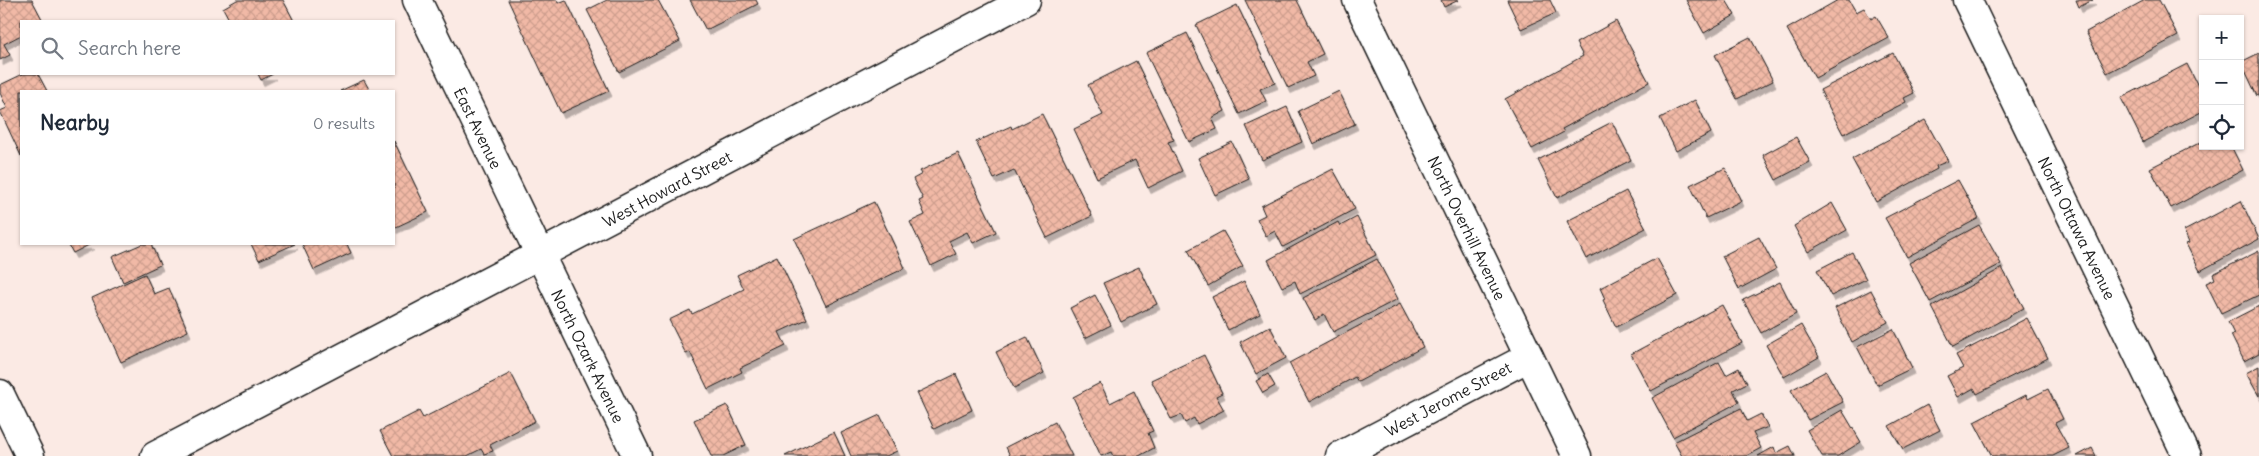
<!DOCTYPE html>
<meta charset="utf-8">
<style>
body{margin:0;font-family:Delius,sans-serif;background:#f6f6f7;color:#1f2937}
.controls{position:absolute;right:15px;top:15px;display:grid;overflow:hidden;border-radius:0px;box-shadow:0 1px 4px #0004}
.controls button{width:45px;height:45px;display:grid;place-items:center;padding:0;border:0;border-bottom:1px solid #e0e1e3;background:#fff;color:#1f2937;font:25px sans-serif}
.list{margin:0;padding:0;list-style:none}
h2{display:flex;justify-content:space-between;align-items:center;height:65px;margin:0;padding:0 20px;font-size:21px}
h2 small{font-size:16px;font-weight:400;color:#747a83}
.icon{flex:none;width:28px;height:28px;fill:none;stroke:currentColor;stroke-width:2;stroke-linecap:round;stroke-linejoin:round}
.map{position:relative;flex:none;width:2259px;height:456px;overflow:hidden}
.search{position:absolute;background:#fff;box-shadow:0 1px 4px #0004;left:20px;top:20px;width:375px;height:55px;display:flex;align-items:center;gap:12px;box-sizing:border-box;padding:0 18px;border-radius:0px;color:#747a83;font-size:19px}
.panel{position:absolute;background:#fff;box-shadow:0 1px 4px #0004;left:20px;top:90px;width:375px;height:155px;border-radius:0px}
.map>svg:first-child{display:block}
.building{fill:url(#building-cross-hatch);stroke:#1c1c1c;filter:url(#shadow)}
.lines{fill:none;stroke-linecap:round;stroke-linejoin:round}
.minor-casing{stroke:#1c1c1c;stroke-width:31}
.minor{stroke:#fff;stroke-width:28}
.labels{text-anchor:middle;stroke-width:4;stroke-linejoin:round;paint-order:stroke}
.street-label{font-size:16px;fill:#1c1c1c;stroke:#fff}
</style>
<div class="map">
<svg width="2259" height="456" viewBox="0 0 2259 456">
<defs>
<pattern id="building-cross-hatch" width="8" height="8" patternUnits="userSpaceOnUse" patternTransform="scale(1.25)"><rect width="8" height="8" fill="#f1b9a6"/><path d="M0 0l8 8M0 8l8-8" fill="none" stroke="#ce9e8e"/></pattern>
<filter id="shadow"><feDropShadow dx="3" dy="5.5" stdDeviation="0" flood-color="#0004"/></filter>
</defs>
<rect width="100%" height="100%" fill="#fbeae4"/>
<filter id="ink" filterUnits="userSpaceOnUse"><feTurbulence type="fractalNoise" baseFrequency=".02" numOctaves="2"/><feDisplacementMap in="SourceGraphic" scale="10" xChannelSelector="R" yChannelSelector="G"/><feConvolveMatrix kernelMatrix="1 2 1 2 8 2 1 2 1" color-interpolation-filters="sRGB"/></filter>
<g filter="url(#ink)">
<g class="building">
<path d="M 0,0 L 32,0 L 43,21 L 21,21 L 21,35 L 4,44 L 10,55 L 0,60 Z"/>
<path d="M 237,0 L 283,0 L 294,21 L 230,21 L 223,8 Z"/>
<path d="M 508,0 L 557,0 L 558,3 L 566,0 L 609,91 L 561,113 Z"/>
<path d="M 607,0 L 658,0 L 680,41 L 619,72 L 587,10 Z"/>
<path d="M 690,0 L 756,0 L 758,4 L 706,30 Z"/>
<path d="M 1245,0 L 1297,0 L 1323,54 L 1307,62 L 1314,76 L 1288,88 Z"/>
<path d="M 1441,0 L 1459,0 L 1444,7 Z"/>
<path d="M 1507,0 L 1550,0 L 1556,13 L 1521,29 Z"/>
<path d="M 1686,0 L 1726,0 L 1735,15 L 1704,33 Z"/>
<path d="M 1838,0 L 1849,0 L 1856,12 L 1864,8 L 1871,19 L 1876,16 L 1889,38 L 1815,78 L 1787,29 Z"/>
<path d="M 2076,0 L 2093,0 L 2079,7 Z"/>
<path d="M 2145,0 L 2159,0 L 2178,36 L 2107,73 L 2086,32 Z"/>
<path d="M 1237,5 L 1275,83 L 1260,89 L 1266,101 L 1239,114 L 1196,25 Z"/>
<path d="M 1616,21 L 1649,82 L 1562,129 L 1564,132 L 1532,149 L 1505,99 L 1583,56 L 1576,43 Z"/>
<path d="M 1187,33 L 1225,111 L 1212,118 L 1217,129 L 1189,142 L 1146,53 Z"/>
<path d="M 1750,37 L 1773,81 L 1737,99 L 1715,55 Z"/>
<path d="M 1893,53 L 1914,93 L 1904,98 L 1906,102 L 1843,134 L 1820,90 Z"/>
<path d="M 2259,53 L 2259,95 L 2257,96 L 2241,62 Z"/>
<path d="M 1136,61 L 1174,140 L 1168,142 L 1182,171 L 1148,188 L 1135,160 L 1097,178 L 1074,129 L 1103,115 L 1088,85 Z"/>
<path d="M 2187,64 L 2199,88 L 2203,85 L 2203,111 L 2143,142 L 2121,98 Z"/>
<path d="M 23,74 L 38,74 L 47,91 L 21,91 L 21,156 L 0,111 L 7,108 L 0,93 L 0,85 Z"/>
<path d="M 258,74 L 273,74 L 261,80 Z"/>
<path d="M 364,80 L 370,91 L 340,91 Z"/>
<path d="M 1339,91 L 1355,124 L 1313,144 L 1298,111 Z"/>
<path d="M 1695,100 L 1711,133 L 1676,151 L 1660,118 Z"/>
<path d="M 1287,107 L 1302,142 L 1262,160 L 1246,126 Z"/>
<path d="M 1042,114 L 1092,216 L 1047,238 L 1014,170 L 994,179 L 976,142 L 1011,126 L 1012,129 Z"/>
<path d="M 1925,120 L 1948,161 L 1936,166 L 1937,169 L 1876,202 L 1852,159 Z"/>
<path d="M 1612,122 L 1631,160 L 1557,198 L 1538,160 Z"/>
<path d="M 1796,137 L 1810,162 L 1776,180 L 1763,155 Z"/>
<path d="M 394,141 L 428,212 L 394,228 Z"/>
<path d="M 2203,141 L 2203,146 L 2231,146 L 2243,170 L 2171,208 L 2150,168 Z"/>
<path d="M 1232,142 L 1249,179 L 1215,195 L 1198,158 Z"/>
<path d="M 958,153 L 996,232 L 973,243 L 967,232 L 949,241 L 956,254 L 931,266 L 910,222 L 925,215 L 919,201 L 923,199 L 913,179 L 922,174 L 920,171 Z"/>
<path d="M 1725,168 L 1741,201 L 1706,218 L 1690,185 Z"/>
<path d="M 1333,169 L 1355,209 L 1283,247 L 1275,231 L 1266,236 L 1257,219 L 1265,215 L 1261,206 Z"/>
<path d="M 1958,180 L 1979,218 L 1907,257 L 1885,218 Z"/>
<path d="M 1626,191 L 1646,228 L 1586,259 L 1567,221 Z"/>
<path d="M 2241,201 L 2259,239 L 2200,271 L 2186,244 L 2189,243 L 2184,231 Z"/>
<path d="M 874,202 L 905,268 L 826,306 L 794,239 Z"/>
<path d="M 1832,203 L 1847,230 L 1808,252 L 1794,226 Z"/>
<path d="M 1357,217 L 1376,255 L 1300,294 L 1295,281 L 1282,287 L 1268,260 L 1338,222 L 1340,226 Z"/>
<path d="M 1979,225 L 2001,264 L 1930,302 L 1909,263 Z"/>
<path d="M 1223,231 L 1243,266 L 1208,286 L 1188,250 Z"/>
<path d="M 1759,237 L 1776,269 L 1739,289 L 1722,256 Z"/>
<path d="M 68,244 L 91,244 L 73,253 Z"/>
<path d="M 142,244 L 151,244 L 160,265 L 123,282 L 112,257 Z"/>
<path d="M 251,244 L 295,244 L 259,260 Z"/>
<path d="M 302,244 L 347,244 L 351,253 L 314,270 Z"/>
<path d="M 2259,251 L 2259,295 L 2221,313 L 2206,283 L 2215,279 L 2213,274 Z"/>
<path d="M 1852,252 L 1866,279 L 1831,296 L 1817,270 Z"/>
<path d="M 777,256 L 807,319 L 779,332 L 786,346 L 740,368 L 742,372 L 708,389 L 690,352 L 686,354 L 669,320 L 690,310 L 692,314 L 744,289 L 737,275 Z"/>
<path d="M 1657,258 L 1677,295 L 1616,327 L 1603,300 L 1605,299 L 1600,288 Z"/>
<path d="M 1377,259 L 1398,299 L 1333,332 L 1324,314 L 1315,320 L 1303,298 Z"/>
<path d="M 1139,267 L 1157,304 L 1121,322 L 1103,283 Z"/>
<path d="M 2002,268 L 2024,308 L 1953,347 L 1932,307 Z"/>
<path d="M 145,274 L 154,294 L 169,288 L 188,331 L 121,362 L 92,298 Z"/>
<path d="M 1244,281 L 1260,314 L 1228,330 L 1212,297 Z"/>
<path d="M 1780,282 L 1796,314 L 1761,333 L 1743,300 Z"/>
<path d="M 1871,290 L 1888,322 L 1852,342 L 1835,308 Z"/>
<path d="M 1095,295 L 1111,325 L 1085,338 L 1070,308 Z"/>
<path d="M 1400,304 L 1423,347 L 1358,382 L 1355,377 L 1309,402 L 1289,363 Z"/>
<path d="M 1722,305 L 1742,343 L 1651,391 L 1631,354 Z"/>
<path d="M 2259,306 L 2259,353 L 2244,361 L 2231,335 L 2234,334 L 2228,322 Z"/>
<path d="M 2027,318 L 2048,358 L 1977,394 L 1974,388 L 1958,397 L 1947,376 L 1963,368 L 1956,355 Z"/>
<path d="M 1801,325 L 1819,357 L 1784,377 L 1766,345 Z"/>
<path d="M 1270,326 L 1286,358 L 1256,374 L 1240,342 Z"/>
<path d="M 1893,329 L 1912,368 L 1877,385 L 1857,347 Z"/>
<path d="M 1027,337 L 1044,373 L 1014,388 L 996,352 Z"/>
<path d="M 1204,355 L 1222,393 L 1216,396 L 1224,410 L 1197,424 L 1194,418 L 1185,423 L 1181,415 L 1171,419 L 1151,380 Z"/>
<path d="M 1719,362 L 1726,375 L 1739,368 L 1747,383 L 1733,390 L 1739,402 L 1673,437 L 1652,398 Z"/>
<path d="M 2259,366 L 2259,396 L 2246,373 Z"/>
<path d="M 1826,371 L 1843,402 L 1808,420 L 1791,390 Z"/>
<path d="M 511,373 L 535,421 L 490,445 L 493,451 L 484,454 L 481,449 L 467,456 L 393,456 L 380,431 L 419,411 L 423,418 Z"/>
<path d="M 956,374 L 972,410 L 934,429 L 917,393 Z"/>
<path d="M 1268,374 L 1275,386 L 1263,393 L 1256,381 Z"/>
<path d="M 1100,383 L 1110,403 L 1134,391 L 1153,431 L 1148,433 L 1154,448 L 1139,456 L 1113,456 L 1111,452 L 1101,456 L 1073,397 Z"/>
<path d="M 2048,389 L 2063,419 L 2055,423 L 2069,448 L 2053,456 L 1992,456 L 1974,422 L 2026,395 L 2028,399 Z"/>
<path d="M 727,405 L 746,445 L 723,456 L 711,456 L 694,420 Z"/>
<path d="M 1927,405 L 1940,430 L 1903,449 L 1889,426 Z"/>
<path d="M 1741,408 L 1747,421 L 1761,414 L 1768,427 L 1753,433 L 1761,448 L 1746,456 L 1682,456 L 1674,442 Z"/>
<path d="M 1842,410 L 1861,442 L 1838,456 L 1822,456 L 1807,430 Z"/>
<path d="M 880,415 L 897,451 L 886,456 L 851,456 L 841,433 Z"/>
<path d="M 1055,422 L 1072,456 L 1010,456 L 1006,447 Z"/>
<path d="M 834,432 L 845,456 L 785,456 Z"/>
<path d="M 1790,446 L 1795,456 L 1758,456 L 1774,447 L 1776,453 Z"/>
<path d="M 2092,448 L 2096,456 L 2077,456 Z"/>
</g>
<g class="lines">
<g class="minor-casing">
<g id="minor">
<path d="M 417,0 L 637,456"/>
<path d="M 1357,0 L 1577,456"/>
<path d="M 1967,0 L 2187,456"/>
<path d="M 0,394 L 30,456"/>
<path d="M 155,456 L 1026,0"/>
<path d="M 1340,456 L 1529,357"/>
</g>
</g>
<use href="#minor" class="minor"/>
</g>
</g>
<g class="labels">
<g class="street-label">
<text transform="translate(478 128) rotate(64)" y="6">East Avenue</text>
<text transform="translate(667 189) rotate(-28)" y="6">West Howard Street</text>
<text transform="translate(1467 228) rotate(64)" y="6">North Overhill Avenue</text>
<text transform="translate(2077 228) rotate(64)" y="6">North Ottawa Avenue</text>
<text transform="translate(588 356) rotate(64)" y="6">North Ozark Avenue</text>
<text transform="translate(1448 399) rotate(-28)" y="6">West Jerome Street</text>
</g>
</g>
</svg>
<div class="controls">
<button>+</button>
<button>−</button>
<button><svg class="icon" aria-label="locate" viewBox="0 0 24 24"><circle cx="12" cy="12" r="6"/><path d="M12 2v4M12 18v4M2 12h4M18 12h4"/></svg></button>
</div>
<div class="search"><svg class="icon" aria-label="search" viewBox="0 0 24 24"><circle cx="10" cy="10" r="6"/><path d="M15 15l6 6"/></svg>Search here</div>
<section class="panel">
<h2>Nearby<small>0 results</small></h2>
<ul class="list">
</ul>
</section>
</div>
